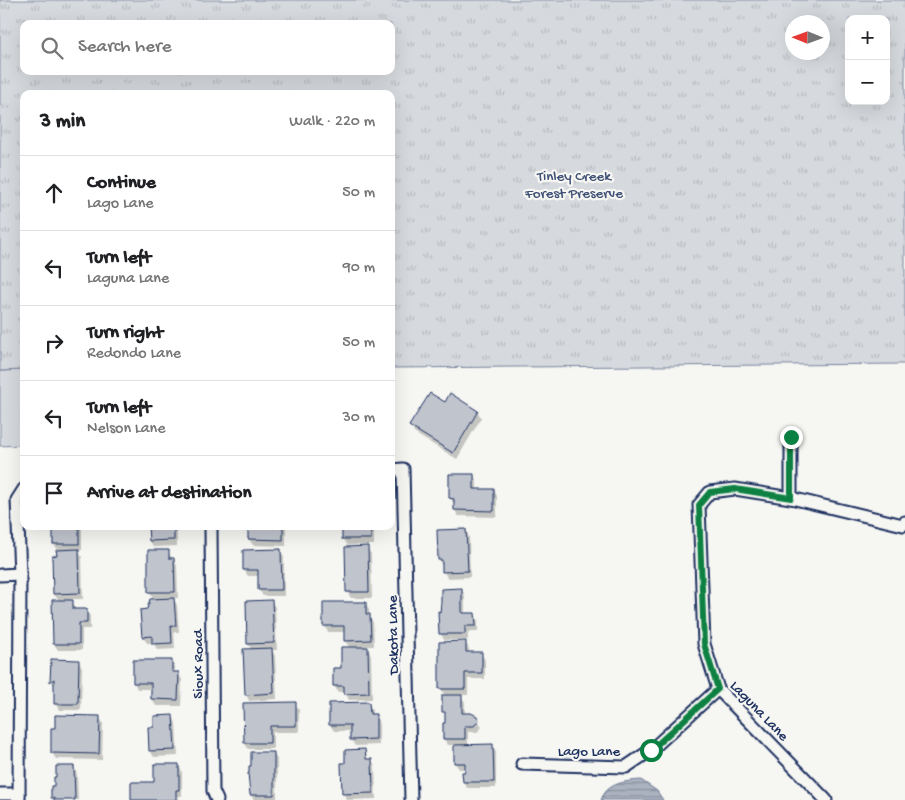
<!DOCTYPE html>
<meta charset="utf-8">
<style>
body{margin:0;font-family:"Gochi Hand",sans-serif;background:#f6f6f6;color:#202124}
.controls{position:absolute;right:15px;top:15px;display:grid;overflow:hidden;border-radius:10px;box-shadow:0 5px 20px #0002}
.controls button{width:45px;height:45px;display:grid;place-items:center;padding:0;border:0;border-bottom:1px solid #e0e0e0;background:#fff;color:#202124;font:25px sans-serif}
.compass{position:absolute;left:785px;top:15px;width:45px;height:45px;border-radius:50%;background:#fff;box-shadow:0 5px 20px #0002;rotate:271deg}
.stop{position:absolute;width:15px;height:15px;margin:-11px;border:4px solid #0b8043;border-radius:50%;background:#fff}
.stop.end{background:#0b8043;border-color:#fff;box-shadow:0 1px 5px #0008}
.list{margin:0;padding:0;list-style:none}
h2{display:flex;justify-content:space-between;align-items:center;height:65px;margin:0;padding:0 20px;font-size:21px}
h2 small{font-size:16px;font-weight:400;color:#757577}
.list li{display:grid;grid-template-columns:32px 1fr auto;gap:15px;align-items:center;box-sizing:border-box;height:75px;padding:0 20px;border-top:1px solid #e0e0e0}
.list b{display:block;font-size:19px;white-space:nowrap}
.list p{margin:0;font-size:16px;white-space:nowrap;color:#757577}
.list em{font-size:16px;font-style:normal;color:#757577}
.icon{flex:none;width:28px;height:28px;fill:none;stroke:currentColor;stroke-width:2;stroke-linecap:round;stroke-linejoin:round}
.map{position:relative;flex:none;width:905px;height:800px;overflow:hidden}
.search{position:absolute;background:#fff;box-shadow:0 5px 20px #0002;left:20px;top:20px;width:375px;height:55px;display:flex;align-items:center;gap:12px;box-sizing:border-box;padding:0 18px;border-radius:10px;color:#757577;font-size:19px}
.panel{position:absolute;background:#fff;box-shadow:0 5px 20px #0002;left:20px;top:90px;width:375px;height:440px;border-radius:10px}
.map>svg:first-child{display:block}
.grass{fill:#d6d9dd;stroke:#78849e}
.park{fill:url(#park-tufts);stroke:#78849e;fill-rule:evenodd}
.water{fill:url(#water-rules);stroke:#717e99}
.shadow{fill:#0003}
.building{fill:#c0c4cd;stroke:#1b2f5e}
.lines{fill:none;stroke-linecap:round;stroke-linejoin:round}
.minor-casing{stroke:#1b2f5e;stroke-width:15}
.minor{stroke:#f6f6f2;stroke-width:11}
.route{stroke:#0b8043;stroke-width:6}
.labels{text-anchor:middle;stroke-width:4.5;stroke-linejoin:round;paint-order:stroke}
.park-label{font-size:15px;fill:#405177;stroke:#f6f6f2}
.street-label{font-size:15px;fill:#1b2f5e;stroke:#f6f6f2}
</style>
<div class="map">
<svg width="905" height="800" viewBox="0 0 905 800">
<defs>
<pattern id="park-tufts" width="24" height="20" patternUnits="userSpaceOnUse" patternTransform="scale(1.25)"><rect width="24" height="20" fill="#d6d9dd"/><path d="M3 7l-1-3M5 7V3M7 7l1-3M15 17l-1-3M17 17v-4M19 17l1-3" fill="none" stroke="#b7bbc0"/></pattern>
<pattern id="water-rules" width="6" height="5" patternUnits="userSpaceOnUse" patternTransform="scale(1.25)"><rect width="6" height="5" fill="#abb2c0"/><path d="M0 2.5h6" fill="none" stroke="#8a919f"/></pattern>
</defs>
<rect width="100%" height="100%" fill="#f6f6f2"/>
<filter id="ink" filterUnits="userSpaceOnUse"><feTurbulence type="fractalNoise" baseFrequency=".02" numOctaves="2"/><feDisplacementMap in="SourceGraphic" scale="10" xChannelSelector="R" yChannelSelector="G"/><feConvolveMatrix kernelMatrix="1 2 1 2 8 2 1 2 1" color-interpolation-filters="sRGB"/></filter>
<g filter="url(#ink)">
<path class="grass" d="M 22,370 L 21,445 L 0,446 L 0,371 Z"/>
<path class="park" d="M 0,0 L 905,0 L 905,364 L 391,368 L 391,94 L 24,94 L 24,370 L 0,371 ZM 849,19 L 886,19 L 886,101 L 849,101 ZM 792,22 L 822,22 L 822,52 L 792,52 ZM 24,24 L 391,24 L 391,71 L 24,71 Z"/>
<path class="water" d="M 641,780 L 657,791 L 663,800 L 601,800 C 607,783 625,781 641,780 Z"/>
<g class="shadow">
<path d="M 445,404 L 478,412 L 481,418 L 457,459 L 414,433 L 411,426 Z"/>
<path d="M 474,475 L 477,482 L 477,490 L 494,490 L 497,496 L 497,517 L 458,516 L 455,510 L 455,505 L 450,498 Z"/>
<path d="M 54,526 L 82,526 L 82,550 L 78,550 L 82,557 L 83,599 L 71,599 L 76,610 L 86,610 L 90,616 L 90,629 L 82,629 L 82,650 L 58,650 L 54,644 L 59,601 L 54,594 L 58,557 L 58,550 L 54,544 Z"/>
<path d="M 149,526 L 177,526 L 177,546 L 153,547 L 150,541 Z"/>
<path d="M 256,526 L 286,526 L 286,546 L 253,545 L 249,539 Z"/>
<path d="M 343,526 L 374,526 L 374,545 L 347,545 L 343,538 Z"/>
<path d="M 466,530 L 469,537 L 470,577 L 447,578 L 439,560 Z"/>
<path d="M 346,548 L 367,548 L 371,554 L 372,598 L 351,598 L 347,592 Z"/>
<path d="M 280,550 L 284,557 L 284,596 L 263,596 L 259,590 L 259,576 L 248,576 L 244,570 Z"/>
<path d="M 149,551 L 168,551 L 172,559 L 174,559 L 177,566 L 178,598 L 173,598 L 177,605 L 179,632 L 174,632 L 175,649 L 157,650 L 154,643 L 147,643 L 143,637 L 148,610 L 154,600 L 149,592 Z"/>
<path d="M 462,590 L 465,596 L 465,614 L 475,614 L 478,621 L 478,632 L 468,632 L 468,640 L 444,640 L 441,634 L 441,613 Z"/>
<path d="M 271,601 L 275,607 L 277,650 L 272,650 L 275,656 L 277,699 L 249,701 L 246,694 L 252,650 L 248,644 L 247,602 Z"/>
<path d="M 365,603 L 369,609 L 369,616 L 373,622 L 374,646 L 366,646 L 371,655 L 372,699 L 349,700 L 345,692 L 338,692 L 334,686 L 343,669 L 350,649 L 345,640 L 345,632 L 328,632 L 325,626 Z"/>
<path d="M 466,643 L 469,649 L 469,654 L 481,653 L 485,660 L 485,679 L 468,679 L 468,695 L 460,695 L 465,702 L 465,714 L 476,717 L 482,727 L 477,732 L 468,732 L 468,746 L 492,745 L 496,752 L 496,788 L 467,788 L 464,782 L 464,773 L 466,773 L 466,769 L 459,769 L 455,763 L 455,745 L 448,745 L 444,739 L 447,725 L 446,716 L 444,711 L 445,696 L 441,688 Z"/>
<path d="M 52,660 L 78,661 L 82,667 L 81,710 L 59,710 L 55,703 L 55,688 L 52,681 Z"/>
<path d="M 172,661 L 175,668 L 175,673 L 178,673 L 182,680 L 181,706 L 156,706 L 152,699 L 152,689 L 137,689 L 134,682 Z"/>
<path d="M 295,703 L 299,710 L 299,732 L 273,732 L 273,749 L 248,749 L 245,743 Z"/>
<path d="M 330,704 L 369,704 L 372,710 L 372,715 L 375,715 L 379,722 L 379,745 L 355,746 L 351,739 L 351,731 L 334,731 L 330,725 Z"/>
<path d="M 173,716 L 176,723 L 178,756 L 154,757 L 150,751 L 155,728 Z"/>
<path d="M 99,717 L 103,723 L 102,760 L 56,759 L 52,753 Z"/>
<path d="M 365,750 L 368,760 L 372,760 L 375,767 L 376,799 L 347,800 L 344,794 Z"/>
<path d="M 273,753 L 277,759 L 277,800 L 254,800 L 251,795 Z"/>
<path d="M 179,766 L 182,772 L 182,796 L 179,796 L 179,800 L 132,800 Z"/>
<path d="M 74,767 L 77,774 L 78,800 L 54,800 L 55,778 Z"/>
</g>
<g class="building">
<path d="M 430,393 L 445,402 L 450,393 L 478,411 L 453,453 L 409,426 Z"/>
<path d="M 449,474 L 474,474 L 474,489 L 494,489 L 494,511 L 454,510 L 454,499 L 449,498 Z"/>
<rect x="53" y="526" width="26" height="18"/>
<path d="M 148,526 L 174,526 L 174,540 L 149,541 Z"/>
<path d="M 248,526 L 283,526 L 283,540 L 248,539 Z"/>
<rect x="342" y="526" width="29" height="13"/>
<path d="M 466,529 L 468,571 L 442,572 L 442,560 L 438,560 L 437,530 Z"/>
<path d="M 368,546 L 369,592 L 346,592 L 345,547 Z"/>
<path d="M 79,549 L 80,593 L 53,594 L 52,556 L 57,555 L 56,550 Z"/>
<path d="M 281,549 L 282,590 L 258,590 L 258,570 L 243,570 L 243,550 Z"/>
<path d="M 148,550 L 169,550 L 169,558 L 174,558 L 175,592 L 148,592 Z"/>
<path d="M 462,588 L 462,613 L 475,613 L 476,626 L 465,626 L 465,634 L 439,634 L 438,611 L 440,612 L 441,602 L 441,589 Z"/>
<path d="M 174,598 L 176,626 L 171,626 L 172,643 L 152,644 L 152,636 L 142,637 L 140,610 L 147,609 L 150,599 Z"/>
<path d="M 52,600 L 73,600 L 73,609 L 87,609 L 87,623 L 79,623 L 79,644 L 53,644 Z"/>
<path d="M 272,600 L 274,643 L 247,644 L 246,601 Z"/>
<path d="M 323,602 L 366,602 L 366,614 L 370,614 L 371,640 L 344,641 L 344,626 L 323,626 Z"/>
<path d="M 466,641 L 466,652 L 482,652 L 482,673 L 465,673 L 465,689 L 439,689 L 439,642 Z"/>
<path d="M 341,647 L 368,647 L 369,693 L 344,694 L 344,686 L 333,686 L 333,668 L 341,668 Z"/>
<path d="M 272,648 L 274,693 L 245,695 L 243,649 Z"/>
<path d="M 51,659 L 79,660 L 78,704 L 54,704 L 54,679 L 50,682 Z"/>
<path d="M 133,660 L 172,660 L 172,672 L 179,672 L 178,700 L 151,699 L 151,683 L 133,683 Z"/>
<path d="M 442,695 L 462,695 L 462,713 L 471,713 L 477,716 L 479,720 L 474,726 L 465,726 L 465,739 L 443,739 L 443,723 L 445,723 L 445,712 L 442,712 Z"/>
<path d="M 296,702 L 296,726 L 270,726 L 270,743 L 244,743 L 243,703 Z"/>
<path d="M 369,702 L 370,714 L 376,714 L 376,739 L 350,740 L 350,725 L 329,725 L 329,703 Z"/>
<path d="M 55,715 L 100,716 L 99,754 L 51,753 L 51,728 L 55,728 Z"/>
<path d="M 173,715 L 175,750 L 149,751 L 148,727 L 154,727 L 154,716 Z"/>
<path d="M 493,744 L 494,782 L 463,782 L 462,772 L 465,772 L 465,763 L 454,763 L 454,745 Z"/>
<path d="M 365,749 L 366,759 L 372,759 L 373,793 L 342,794 L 341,763 L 345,763 L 345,750 Z"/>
<path d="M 251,752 L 274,752 L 274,795 L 250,795 L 248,773 L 249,773 L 249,766 L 251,766 Z"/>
<path d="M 154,764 L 179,764 L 179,790 L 176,790 L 176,800 L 131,800 L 131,782 L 154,782 Z"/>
<path d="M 56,766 L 74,766 L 75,800 L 54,800 L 54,798 L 51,798 L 51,786 L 54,786 L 54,777 L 56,777 Z"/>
</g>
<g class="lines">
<g class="minor-casing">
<g id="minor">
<path d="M 391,470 L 403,469 L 411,800"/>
<path d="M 791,498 L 791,437"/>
<path d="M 211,526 L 213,791 L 217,800"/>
<path d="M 0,575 L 20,574"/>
<path d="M 522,764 L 626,767 L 651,750 L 718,689"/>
<path d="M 0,794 L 19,794"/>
<path d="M 19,800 L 20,574 L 17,500 L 24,489"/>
<path d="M 826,800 L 718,689 L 704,644 L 699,505 L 710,492 L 735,489 L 791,498 L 903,525 L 905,522"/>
</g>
</g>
<use href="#minor" class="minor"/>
</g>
</g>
<g class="lines" filter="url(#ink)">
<path class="route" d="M 651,750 L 718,689 L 704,644 L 699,505 L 710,492 L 735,489 L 791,498 L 791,437"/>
</g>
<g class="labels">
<g class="park-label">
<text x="574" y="180">Tinley Creek<tspan x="574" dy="17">Forest Preserve</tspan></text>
</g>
<g class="street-label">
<text transform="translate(392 635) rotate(-91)" y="5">Dakota Lane</text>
<text transform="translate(197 664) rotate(-90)" y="5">Sioux Road</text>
<text transform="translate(760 710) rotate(46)" y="5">Laguna Lane</text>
<text x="589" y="755">Lago Lane</text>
</g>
</g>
</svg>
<div class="controls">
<button>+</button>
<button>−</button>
</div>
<svg class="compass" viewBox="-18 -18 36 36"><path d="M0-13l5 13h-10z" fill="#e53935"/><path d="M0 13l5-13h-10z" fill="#757577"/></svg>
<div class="stop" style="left:651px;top:750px"></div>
<div class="stop end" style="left:791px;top:437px"></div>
<div class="search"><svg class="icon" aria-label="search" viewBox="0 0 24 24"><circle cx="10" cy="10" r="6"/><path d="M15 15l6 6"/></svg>Search here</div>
<section class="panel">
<h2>3 min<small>Walk · 220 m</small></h2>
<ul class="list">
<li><svg class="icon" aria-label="ahead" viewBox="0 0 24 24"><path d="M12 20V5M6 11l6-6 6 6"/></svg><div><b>Continue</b><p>Lago Lane</p></div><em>50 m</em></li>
<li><svg class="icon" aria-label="left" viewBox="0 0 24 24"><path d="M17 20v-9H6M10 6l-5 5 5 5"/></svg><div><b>Turn left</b><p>Laguna Lane</p></div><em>90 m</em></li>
<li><svg class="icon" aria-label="right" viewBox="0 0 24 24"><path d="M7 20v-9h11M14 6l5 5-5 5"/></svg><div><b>Turn right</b><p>Redondo Lane</p></div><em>50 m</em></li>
<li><svg class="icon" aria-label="left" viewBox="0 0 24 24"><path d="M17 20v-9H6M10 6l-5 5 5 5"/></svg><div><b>Turn left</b><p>Nelson Lane</p></div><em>30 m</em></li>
<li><svg class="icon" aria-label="arrive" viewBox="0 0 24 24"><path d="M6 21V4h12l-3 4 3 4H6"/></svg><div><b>Arrive at destination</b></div></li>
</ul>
</section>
</div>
